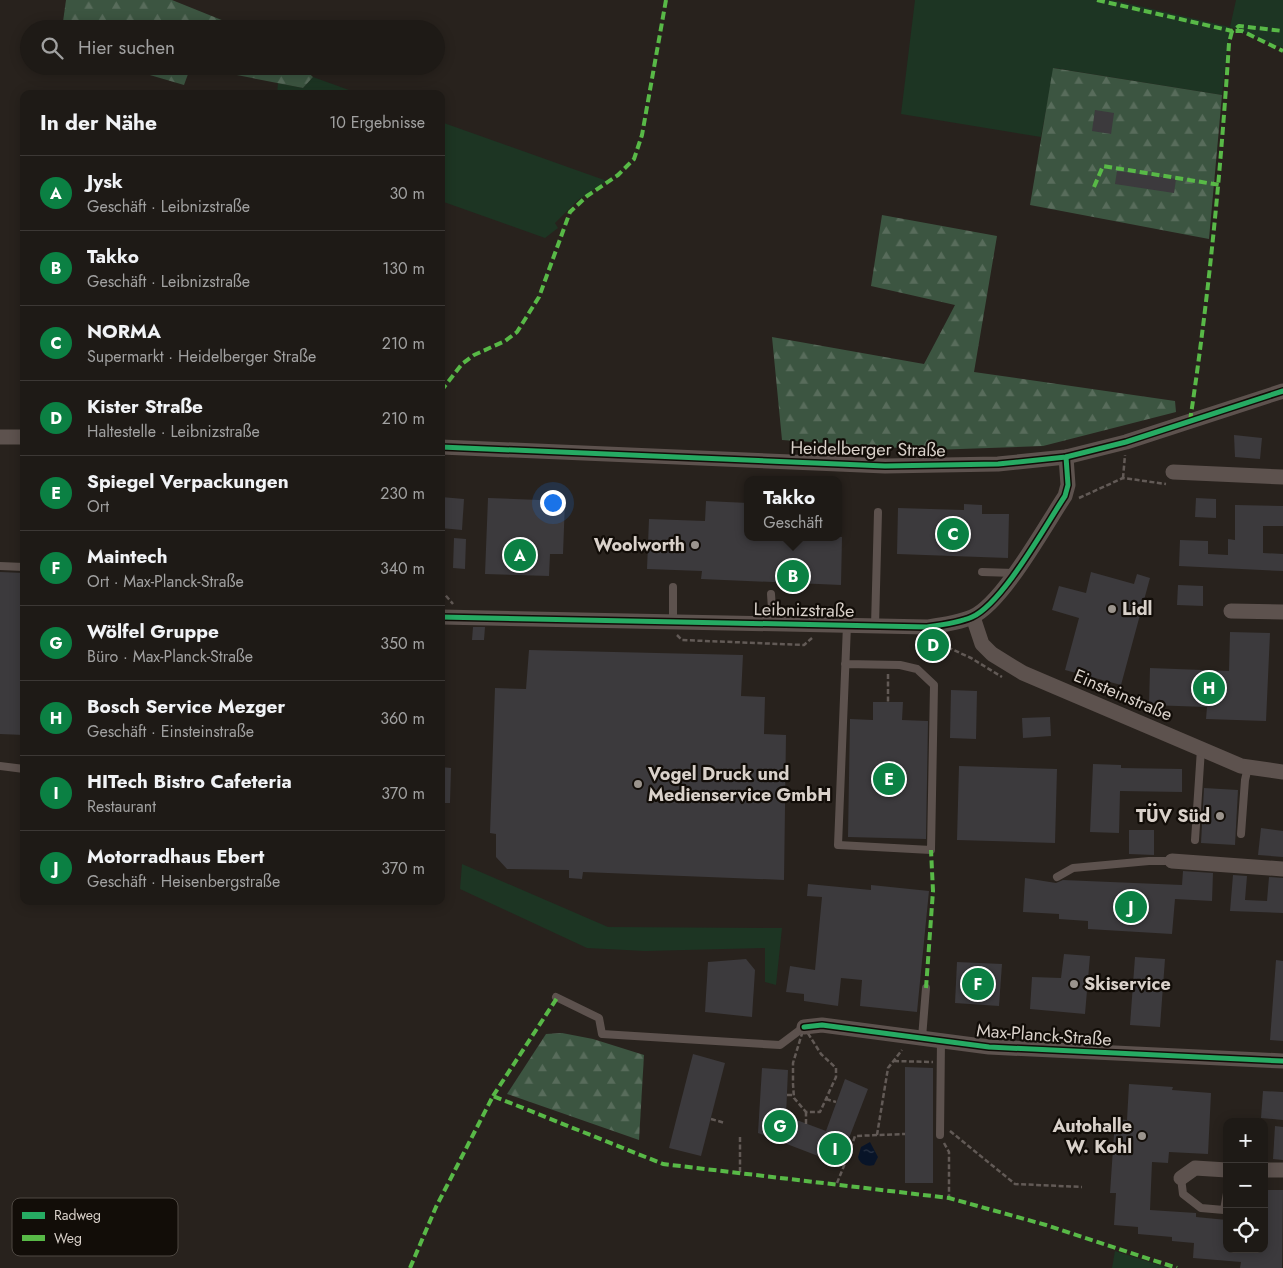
<!DOCTYPE html>
<html lang="de">
<meta charset="utf-8">
<style>
body{margin:0;font-family:Jost,sans-serif;background:#26231f;color:#f1f3f6}
.controls{position:absolute;right:15px;bottom:15px;display:grid;overflow:hidden;border-radius:10px;box-shadow:0 2px 12px #0003}
.controls button{width:45px;height:45px;display:grid;place-items:center;padding:0;border:0;border-bottom:1px solid #3c3835;background:#1e1a16;color:#f1f3f6;font:25px sans-serif}
.you{position:absolute;left:552px;top:502px;width:18px;height:18px;margin:-12px;border:4px solid #fff;border-radius:50%;background:#1a73e8;box-shadow:0 0 0 8px #1a73e833}
.badge{display:grid;place-items:center;width:32px;height:32px;border-radius:50%;background:#0b8043;color:#fff;font-size:16px;font-weight:700}
.pin{position:absolute;translate:-50% -50%;border:2px solid #fff;box-shadow:0 1px 5px #0006}
.popup{position:absolute;left:744px;top:476px;width:98px;height:65px;box-sizing:border-box;display:grid;place-content:center;border-radius:10px;background:#1e1a16;filter:drop-shadow(0 1px 4px #0005);font-size:16px;white-space:nowrap;color:#a1a1a1}
.popup b{font-size:19px;color:#f1f3f6}
.popup::after{content:'';position:absolute;left:50%;top:100%;margin-left:-10px;border:10px solid transparent;border-top-color:#1e1a16}
.list{margin:0;padding:0;list-style:none}
h2{display:flex;justify-content:space-between;align-items:center;height:65px;margin:0;padding:0 20px;font-size:21px}
h2 small{font-size:16px;font-weight:400;color:#a1a1a1}
.list li{display:grid;grid-template-columns:32px 1fr auto;gap:15px;align-items:center;box-sizing:border-box;height:75px;padding:0 20px;border-top:1px solid #3c3835}
.list b{display:block;font-size:19px;white-space:nowrap}
.list p{margin:0;font-size:16px;white-space:nowrap;color:#a1a1a1}
.list em{font-size:16px;font-style:normal;color:#a1a1a1}
.icon{flex:none;width:28px;height:28px;fill:none;stroke:currentColor;stroke-width:2;stroke-linecap:round;stroke-linejoin:round}
.map{position:relative;flex:none;width:1283px;height:1268px;overflow:hidden}
.search{position:absolute;background:#1e1a16;box-shadow:0 2px 12px #0003;left:20px;top:20px;width:425px;height:55px;display:flex;align-items:center;gap:12px;box-sizing:border-box;padding:0 18px;border-radius:28px;color:#a1a1a1;font-size:19px}
.panel{position:absolute;background:#1e1a16;box-shadow:0 2px 12px #0003;left:20px;top:90px;width:425px;height:815px;border-radius:10px}
.map>svg:first-child{display:block}
.grass{fill:#1d3523}
.forest{fill:url(#forest-firs)}
.water{fill:url(#water-ripples)}
.building{fill:#3c3a3d}
.lines{fill:none;stroke-linecap:round;stroke-linejoin:round}
.path{stroke:#625a56;stroke-width:2.5;stroke-dasharray:5 2.5;stroke-linecap:butt}
.service{stroke:#5d524e;stroke-width:8}
.minor{stroke:#5d524e;stroke-width:15}
.quiet{stroke:#58b947;stroke-width:4;stroke-dasharray:8 4;stroke-linecap:butt}
.cycleway-casing{stroke:#120d08;stroke-width:8}
.cycleway{stroke:#26ab63;stroke-width:5}
.poi-dot{fill:#9b948d;stroke:#120d08;stroke-width:2}
.labels{text-anchor:middle;stroke-width:4.5;stroke-linejoin:round;paint-order:stroke}
.street-label{font-size:18px;fill:#d9d1ca;stroke:#120d08}
.poi-label{font-size:18px;font-weight:bold;fill:#d9d1ca;stroke:#120d08;text-anchor:end}
.key{fill:#120d08;stroke:#4e4842;stroke-width:1}
.key-label{font-size:14px;fill:#d9d1ca}
</style>
<div class="map">
<svg width="1283" height="1268" viewBox="0 0 1283 1268">
<defs>
<pattern id="forest-firs" width="22" height="20" patternUnits="userSpaceOnUse" patternTransform="scale(1.25)"><rect width="22" height="20" fill="#3c5541"/><path d="M5 1l3.5 6h-7zM16 11l3.5 6h-7z" fill="#586c5b"/></pattern>
<pattern id="water-ripples" width="26" height="14" patternUnits="userSpaceOnUse" patternTransform="scale(1.25)"><rect width="26" height="14" fill="#081428"/><path d="M2 4q2-2 4 0t4 0M15 11q2-2 4 0t4 0" fill="none" stroke="#2b3546"/></pattern>
</defs>
<rect width="100%" height="100%" fill="#28221d"/>
<g class="grass">
<path d="M 915,0 L 1113,0 L 1230,27 L 1236,0 L 1283,0 L 1283,48 L 1230,27 L 1222,95 L 1054,68 L 1041,137 L 901,114 Z"/>
<path d="M 313,77 L 360,94 L 277,94 L 278,83 L 303,88 Z"/>
<path d="M 441,122 L 607,181 L 578,200 L 555,223 L 558,228 L 545,238 L 441,201 Z"/>
<path d="M 462,864 L 608,927 L 782,928 L 776,985 L 765,982 L 765,948 L 645,951 L 587,948 L 460,889 Z"/>
<path d="M 1115,1251 L 1162,1266 L 1167,1268 L 1112,1268 Z"/>
</g>
<g class="forest">
<path d="M 66,0 L 172,0 L 244,29 L 62,29 Z"/>
<path d="M 119,66 L 301,66 L 313,77 L 303,88 L 191,66 L 184,85 Z"/>
<path d="M 1053,68 L 1222,95 L 1209,239 L 1030,205 Z"/>
<path d="M 882,215 L 997,236 L 974,372 L 1175,401 L 1176,412 L 1043,446 L 931,450 L 782,440 L 772,337 L 924,364 L 955,305 L 871,286 Z"/>
<path d="M 562,1033 L 593,1039 L 644,1055 L 639,1140 L 507,1094 L 546,1034 Z"/>
</g>
<path class="water" d="M 870,1142 L 878,1157 L 874,1165 C 868,1167 860,1165 858,1157 L 861,1147 Z"/>
<g class="building">
<path d="M 1095,110 L 1114,113 L 1111,134 L 1092,131 Z"/>
<path d="M 1117,171 L 1176,179 L 1174,193 L 1115,184 Z"/>
<path d="M 1234,435 L 1262,438 L 1260,459 L 1235,457 Z"/>
<path d="M 441,497 L 464,499 L 462,530 L 441,528 Z"/>
<path d="M 488,498 L 565,501 L 563,554 L 550,554 L 549,576 L 485,574 Z"/>
<path d="M 1196,498 L 1216,499 L 1216,518 L 1195,517 Z"/>
<path d="M 706,501 L 748,503 L 748,537 L 842,537 L 841,585 L 701,579 L 702,571 L 647,569 L 649,519 L 705,521 Z"/>
<path d="M 964,504 L 982,505 L 982,514 L 1009,514 L 1008,558 L 897,554 L 898,508 L 964,510 Z"/>
<path d="M 1235,505 L 1283,506 L 1283,526 L 1263,526 L 1263,553 L 1283,554 L 1283,571 L 1179,566 L 1180,540 L 1208,541 L 1208,554 L 1228,555 L 1228,539 L 1235,540 Z"/>
<path d="M 454,538 L 466,539 L 465,569 L 453,568 Z"/>
<path d="M 0,572 L 24,573 L 24,735 L 0,734 Z"/>
<path d="M 1091,572 L 1134,584 L 1137,574 L 1150,578 L 1121,685 L 1065,670 L 1079,618 L 1052,610 L 1059,586 L 1086,593 Z"/>
<path d="M 1178,585 L 1203,586 L 1203,606 L 1177,605 Z"/>
<path d="M 473,627 L 485,627 L 484,640 L 472,640 Z"/>
<path d="M 1230,632 L 1270,633 L 1266,721 L 1206,719 L 1207,707 L 1149,705 L 1150,668 L 1229,671 Z"/>
<path d="M 529,650 L 743,655 L 741,696 L 765,697 L 764,734 L 786,735 L 784,880 L 583,872 L 582,879 L 569,878 L 569,870 L 507,869 L 496,857 L 496,834 L 490,833 L 495,688 L 526,689 Z"/>
<path d="M 951,690 L 977,691 L 976,739 L 950,738 Z"/>
<path d="M 873,702 L 903,702 L 902,720 L 928,721 L 926,839 L 848,837 L 850,719 L 873,720 Z"/>
<path d="M 1050,717 L 1051,736 L 1023,738 L 1022,718 Z"/>
<path d="M 1093,764 L 1121,765 L 1121,768 L 1182,769 L 1182,792 L 1120,791 L 1119,833 L 1090,832 Z"/>
<path d="M 959,766 L 1057,769 L 1055,843 L 957,840 Z"/>
<path d="M 441,767 L 451,768 L 450,803 L 441,803 Z"/>
<path d="M 1204,788 L 1238,790 L 1235,845 L 1201,843 Z"/>
<path d="M 1261,828 L 1283,831 L 1283,857 L 1258,855 Z"/>
<path d="M 1129,830 L 1154,830 L 1154,855 L 1129,854 Z"/>
<path d="M 1183,871 L 1213,873 L 1212,901 L 1175,899 L 1172,934 L 1088,929 L 1088,921 L 1059,919 L 1059,914 L 1023,912 L 1025,878 L 1056,883 L 1063,880 L 1182,885 Z"/>
<path d="M 1233,875 L 1247,876 L 1245,900 L 1267,901 L 1269,877 L 1283,878 L 1283,913 L 1230,911 Z"/>
<path d="M 808,884 L 871,890 L 871,885 L 929,891 L 917,1012 L 860,1006 L 862,980 L 841,978 L 838,1006 L 804,1001 L 804,994 L 786,992 L 790,966 L 815,970 L 822,897 L 807,896 Z"/>
<path d="M 1064,954 L 1090,956 L 1085,1014 L 1030,1009 L 1032,977 L 1061,978 Z"/>
<path d="M 1135,957 L 1165,959 L 1160,1027 L 1130,1025 Z"/>
<path d="M 746,959 L 755,970 L 752,1017 L 705,1012 L 708,962 Z"/>
<path d="M 1276,960 L 1283,961 L 1283,1041 L 1270,1040 Z"/>
<path d="M 957,962 L 1002,964 L 999,1006 L 955,1003 Z"/>
<path d="M 693,1054 L 725,1063 L 701,1156 L 669,1148 Z"/>
<path d="M 905,1067 L 933,1068 L 933,1183 L 905,1183 Z"/>
<path d="M 762,1068 L 788,1070 L 786,1116 L 826,1131 L 845,1079 L 868,1089 L 839,1164 L 758,1133 Z"/>
<path d="M 1129,1084 L 1173,1087 L 1172,1090 L 1211,1093 L 1208,1154 L 1169,1152 L 1168,1163 L 1152,1162 L 1150,1210 L 1196,1213 L 1196,1217 L 1227,1220 L 1227,1249 L 1264,1249 L 1264,1190 L 1283,1190 L 1282,1268 L 1240,1268 L 1241,1262 L 1193,1258 L 1194,1243 L 1172,1241 L 1172,1237 L 1138,1234 L 1138,1227 L 1114,1225 L 1116,1193 L 1110,1193 L 1115,1119 L 1127,1120 Z"/>
<path d="M 1263,1091 L 1283,1092 L 1283,1120 L 1261,1118 Z"/>
<path d="M 1275,1126 L 1283,1127 L 1283,1160 L 1273,1159 Z"/>
</g>
<g class="lines">
<g class="path">
<path d="M 1123,478 L 1125,455"/>
<path d="M 1079,498 L 1123,478 L 1166,484"/>
<path d="M 441,590 L 453,604"/>
<path d="M 677,635 L 682,640 L 804,645 L 812,638"/>
<path d="M 934,641 L 971,658 L 1002,677"/>
<path d="M 888,674 L 888,702"/>
<path d="M 804,1027 L 821,1054 L 836,1068 L 836,1077 L 820,1112 L 806,1112 L 794,1098 L 793,1084 L 793,1063 Z"/>
<path d="M 894,1061 L 933,1062"/>
<path d="M 787,1095 L 794,1095"/>
<path d="M 826,1099 L 836,1102"/>
<path d="M 711,1119 L 725,1123"/>
<path d="M 806,1124 L 806,1112"/>
<path d="M 950,1131 L 1015,1184 L 1082,1187"/>
<path d="M 877,1135 L 888,1068 L 902,1050"/>
<path d="M 740,1137 L 740,1173"/>
<path d="M 944,1143 L 949,1152 L 949,1198"/>
<path d="M 842,1153 L 848,1156 L 855,1136 L 905,1134"/>
<path d="M 837,1183 L 848,1156"/>
</g>
<g class="service">
<path d="M 0,566 L 24,567"/>
<path d="M 982,572 L 1014,573"/>
<path d="M 673,587 L 673,622"/>
<path d="M 771,594 L 773,623"/>
<path d="M 875,626 L 878,512"/>
<path d="M 845,664 L 900,665 L 917,669 L 934,685 L 931,850 L 838,845 L 847,625"/>
<path d="M 0,766 L 24,769"/>
<path d="M 1241,834 L 1245,780 L 1248,767"/>
<path d="M 1195,840 L 1201,749"/>
<path d="M 1057,877 L 1073,868 L 1149,861 L 1172,861"/>
<path d="M 556,997 L 599,1018 L 602,1034 L 780,1045 L 804,1027"/>
<path d="M 922,1038 L 926,988"/>
<path d="M 940,1135 L 941,1040"/>
<path d="M 1181,1178 L 1183,1194 L 1201,1208 L 1224,1210 L 1227,1193"/>
</g>
<g class="minor">
<path d="M 0,437 L 24,437"/>
<path d="M 441,447 L 885,466 L 998,464 L 1066,457 L 1126,442 L 1283,391"/>
<path d="M 1173,472 L 1283,477"/>
<path d="M 1231,611 L 1283,612"/>
<path d="M 441,617 L 927,627 C 942,625 958,623 972,617 C 1003,603 1045,526 1065,496 L 1068,485 L 1066,457"/>
<path d="M 973,617 L 982,644 L 992,654 L 1023,673 L 1241,766 L 1283,772"/>
<path d="M 1172,861 L 1283,869"/>
<path d="M 804,1027 L 822,1025 L 989,1047 L 1283,1061"/>
<path d="M 1264,1170 L 1283,1170"/>
<path d="M 1181,1178 L 1195,1168 L 1227,1170"/>
</g>
<g class="quiet">
<path d="M 1097,0 L 1232,31 L 1239,26 L 1283,31"/>
<path d="M 1094,187 L 1103,166 L 1220,185"/>
<path d="M 441,391 L 462,364 L 474,355 L 505,341 L 517,332 L 539,297 L 570,212 L 587,196 L 618,175 L 634,159 L 642,135 L 666,0"/>
<path d="M 1190,421 C 1209,295 1221,169 1229,43 L 1232,31 L 1242,31 L 1283,51"/>
<path d="M 926,988 L 933,891 L 931,850"/>
<path d="M 493,1096 L 557,998"/>
<path d="M 410,1268 L 436,1207 L 493,1096 L 663,1164 L 949,1198 L 1046,1225 L 1177,1268"/>
</g>
<g class="cycleway-casing">
<g id="cycleway">
<path d="M 441,447 L 885,466 L 998,464 L 1066,457 L 1126,442 L 1283,391"/>
<path d="M 441,617 L 927,627 C 942,625 958,623 972,617 C 1003,603 1045,526 1065,496 L 1068,485 L 1066,457"/>
<path d="M 804,1027 L 822,1025 L 989,1047 L 1283,1061"/>
</g>
</g>
<use href="#cycleway" class="cycleway"/>
</g>
<g class="poi-dot">
<circle cx="695" cy="545" r="5"/>
<circle cx="1112" cy="609" r="5"/>
<circle cx="638" cy="784" r="5"/>
<circle cx="1220" cy="816" r="5"/>
<circle cx="1074" cy="984" r="5"/>
<circle cx="1142" cy="1136" r="5"/>
</g>
<g class="labels">
<g class="street-label">
<text transform="translate(868 449) rotate(1)" y="6">Heidelberger Straße</text>
<text transform="translate(804 610) rotate(1)" y="6">Leibnizstraße</text>
<text transform="translate(1123 695) rotate(23)" y="6">Einsteinstraße</text>
<text transform="translate(1044 1035) rotate(4)" y="6">Max-Planck-Straße</text>
</g>
<g class="poi-label">
<text x="685" y="551">Woolworth</text>
<text x="1122" y="615" text-anchor="start">Lidl</text>
<text x="648" y="780" text-anchor="start">Vogel Druck und<tspan x="648" dy="21">Medienservice GmbH</tspan></text>
<text x="1210" y="822">TÜV Süd</text>
<text x="1084" y="990" text-anchor="start">Skiservice</text>
<text x="1132" y="1132">Autohalle<tspan x="1132" dy="21">W. Kohl</tspan></text>
</g>
</g>
<rect x="12" y="1198" width="166" height="58" rx="8" class="key"/>
<rect x="22" y="1212" width="23" height="7" fill="#26ab63"/>
<rect x="22" y="1235" width="23" height="6" fill="#58b947"/>
<g class="key-label">
<text x="54" y="1220">Radweg</text>
<text x="54" y="1243">Weg</text>
</g>
</svg>
<div class="controls">
<button>+</button>
<button>−</button>
<button><svg class="icon" aria-label="locate" viewBox="0 0 24 24"><circle cx="12" cy="12" r="6"/><path d="M12 2v4M12 18v4M2 12h4M18 12h4"/></svg></button>
</div>
<div class="you"></div>
<div class="pin badge" style="left:520px;top:555px">A</div>
<div class="pin badge" style="left:793px;top:576px">B</div>
<div class="popup"><b>Takko</b>Geschäft</div>
<div class="pin badge" style="left:953px;top:534px">C</div>
<div class="pin badge" style="left:933px;top:645px">D</div>
<div class="pin badge" style="left:889px;top:779px">E</div>
<div class="pin badge" style="left:978px;top:984px">F</div>
<div class="pin badge" style="left:780px;top:1126px">G</div>
<div class="pin badge" style="left:1209px;top:688px">H</div>
<div class="pin badge" style="left:835px;top:1149px">I</div>
<div class="pin badge" style="left:1131px;top:907px">J</div>
<div class="search"><svg class="icon" aria-label="search" viewBox="0 0 24 24"><circle cx="10" cy="10" r="6"/><path d="M15 15l6 6"/></svg>Hier suchen</div>
<section class="panel">
<h2>In der Nähe<small>10 Ergebnisse</small></h2>
<ul class="list">
<li><span class="badge">A</span><div><b>Jysk</b><p>Geschäft · Leibnizstraße</p></div><em>30 m</em></li>
<li><span class="badge">B</span><div><b>Takko</b><p>Geschäft · Leibnizstraße</p></div><em>130 m</em></li>
<li><span class="badge">C</span><div><b>NORMA</b><p>Supermarkt · Heidelberger Straße</p></div><em>210 m</em></li>
<li><span class="badge">D</span><div><b>Kister Straße</b><p>Haltestelle · Leibnizstraße</p></div><em>210 m</em></li>
<li><span class="badge">E</span><div><b>Spiegel Verpackungen</b><p>Ort</p></div><em>230 m</em></li>
<li><span class="badge">F</span><div><b>Maintech</b><p>Ort · Max-Planck-Straße</p></div><em>340 m</em></li>
<li><span class="badge">G</span><div><b>Wölfel Gruppe</b><p>Büro · Max-Planck-Straße</p></div><em>350 m</em></li>
<li><span class="badge">H</span><div><b>Bosch Service Mezger</b><p>Geschäft · Einsteinstraße</p></div><em>360 m</em></li>
<li><span class="badge">I</span><div><b>HITech Bistro Cafeteria</b><p>Restaurant</p></div><em>370 m</em></li>
<li><span class="badge">J</span><div><b>Motorradhaus Ebert</b><p>Geschäft · Heisenbergstraße</p></div><em>370 m</em></li>
</ul>
</section>
</div>
